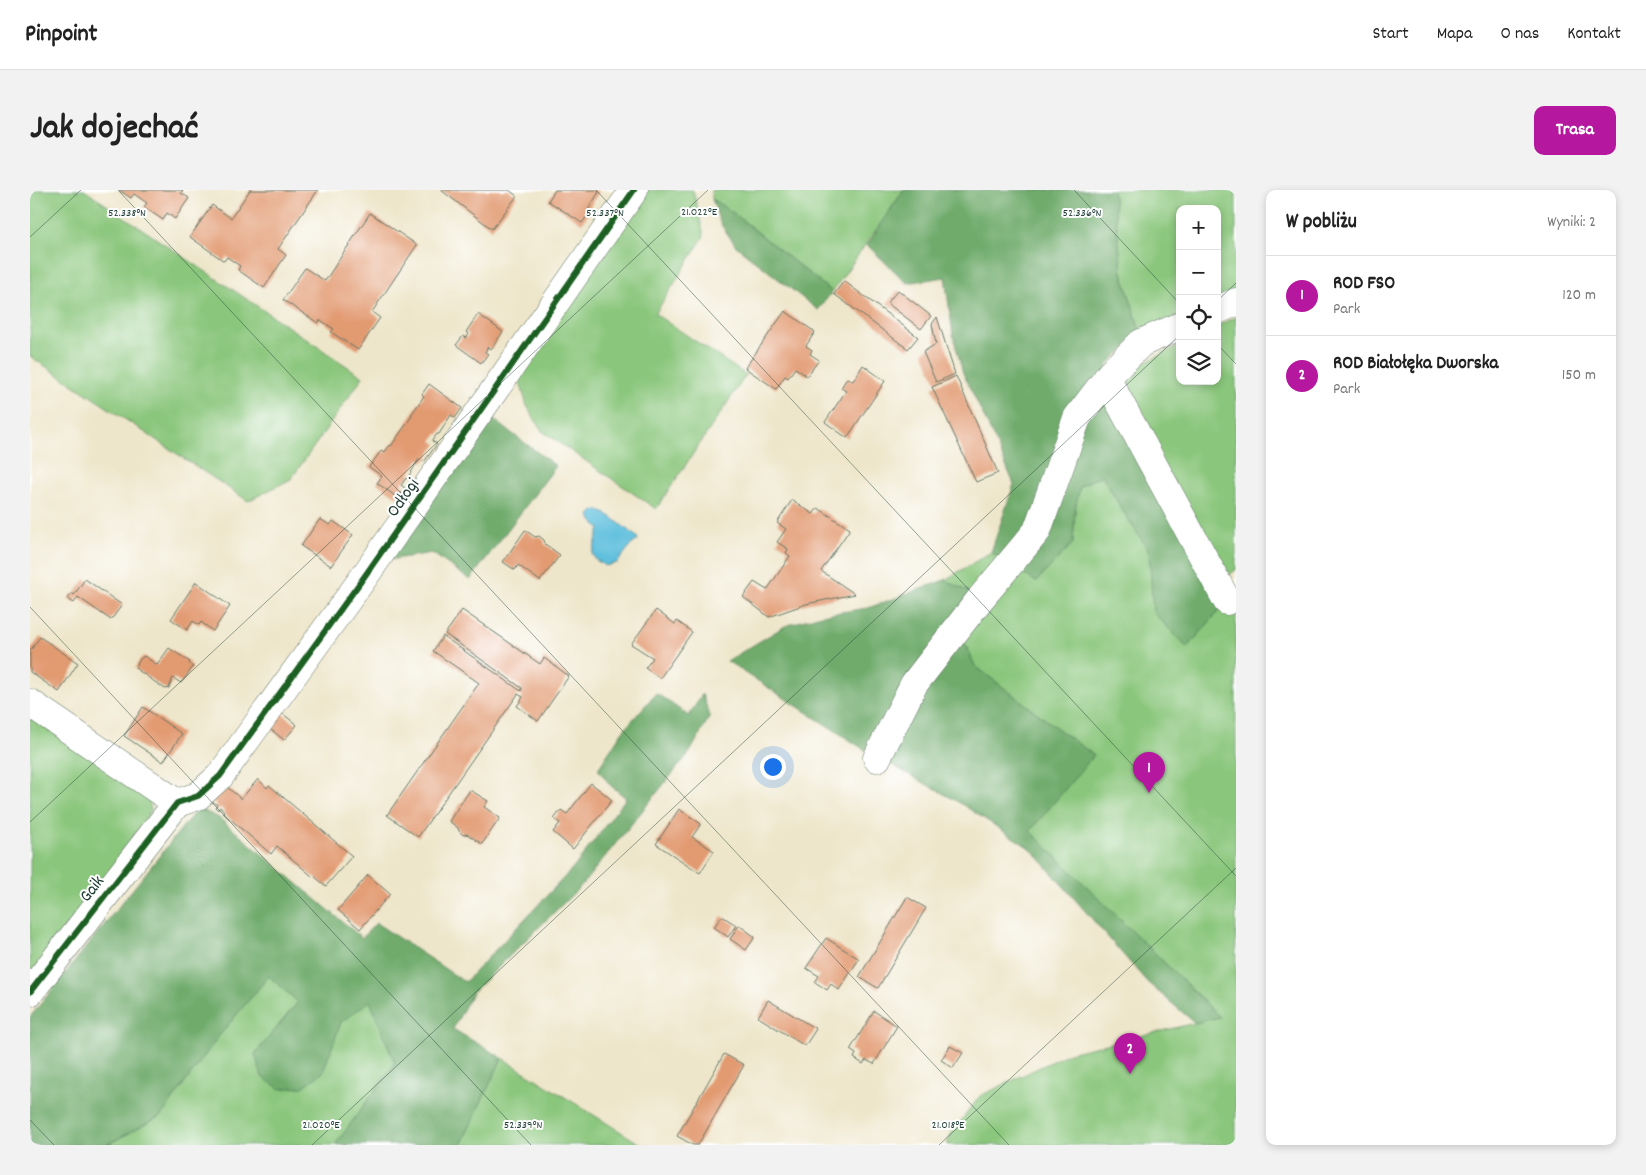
<!DOCTYPE html>
<html lang="pl">
<meta charset="utf-8">
<style>
body{margin:0;font-family:Dekko,sans-serif;background:#f2f2f2;color:#222}
.controls{position:absolute;right:15px;top:15px;display:grid;overflow:hidden;border-radius:10px;box-shadow:0 2px 8px #0003}
.controls button{width:45px;height:45px;display:grid;place-items:center;padding:0;border:0;border-bottom:1px solid #e0e0e0;background:#fff;color:#222;font:25px sans-serif}
.you{position:absolute;left:742px;top:576px;width:18px;height:18px;margin:-12px;border:4px solid #fff;border-radius:50%;background:#1a73e8;box-shadow:0 0 0 8px #1a73e833}
.badge{display:grid;place-items:center;width:32px;height:32px;border-radius:50%;background:#b5179e;color:#fff;font-size:16px;font-weight:700}
.pin{position:absolute;translate:-50% -41px;filter:drop-shadow(0 1px 2px #0008)}
.pin::after{content:'';position:absolute;top:26px;width:18px;height:15px;background:inherit;clip-path:polygon(0 0,100% 0,50% 100%)}
.list{margin:0;padding:0;list-style:none}
h2{display:flex;justify-content:space-between;align-items:center;height:65px;margin:0;padding:0 20px;font-size:21px}
h2 small{font-size:16px;font-weight:400;color:#767676}
.list li{display:grid;grid-template-columns:32px 1fr auto;gap:15px;align-items:center;box-sizing:border-box;height:80px;padding:0 20px;border-top:1px solid #e0e0e0}
.list b{display:block;font-size:19px;white-space:nowrap}
.list p{margin:0;font-size:16px;white-space:nowrap;color:#767676}
.list em{font-size:16px;font-style:normal;color:#767676}
.icon{flex:none;width:28px;height:28px;fill:none;stroke:currentColor;stroke-width:2;stroke-linecap:round;stroke-linejoin:round}
.map{position:relative;flex:none;width:1206px;height:955px;overflow:hidden;border-radius:10px}
header{display:flex;align-items:center;gap:30px;box-sizing:border-box;height:70px;padding:0 25px;background:#fff;border-bottom:1px solid #e0e0e0}
header strong{font-size:24px}
nav{display:flex;gap:28px;margin-inline-start:auto;font-size:18px}
.intro{display:flex;align-items:center;justify-content:space-between;box-sizing:border-box;height:120px;padding:0 30px}
h1{margin:0;font-size:35px}
.button{padding:12px 22px;border-radius:10px;background:#b5179e;color:#fff;font-size:18px;font-weight:700}
main{display:flex;gap:30px;padding:0 30px}
aside{flex:1;background:#fff;border-radius:10px;box-shadow:0 2px 8px #0003}
.map>svg:first-child{display:block}
.green{fill:#8ac67c;stroke:#548258}
.forest{fill:#6fab6c;stroke:#477450}
.water{fill:#5fbfdd;stroke:#3f7e88}
.building{fill:#e29a71}
.lines{fill:none;stroke-linecap:round;stroke-linejoin:round}
.minor-casing{stroke:#677868;stroke-width:29}
.minor{stroke:#fff;stroke-width:28}
.cycleway-casing{stroke:#fff;stroke-width:9}
.cycleway{stroke:#1b5e20;stroke-width:6}
.ticks{fill:none;stroke:#1f3d34;stroke-width:1;stroke-opacity:0.45}
.labels{text-anchor:middle;stroke-width:4;stroke-linejoin:round;paint-order:stroke}
.street-label{font-size:18px;fill:#1f3d34;stroke:#fff}
.ticks-label{font-size:12px;text-anchor:middle;fill:#1f3d34;stroke:#fff;stroke-width:4;stroke-linejoin:round;paint-order:stroke}
</style>
<header>
<strong>Pinpoint</strong>
<nav><a>Start</a><a>Mapa</a><a>O nas</a><a>Kontakt</a></nav>
</header>
<div class="intro"><h1>Jak dojechać</h1><a class="button">Trasa</a></div>
<main>
<div class="map">
<svg width="1206" height="955" viewBox="0 0 1206 955">
<rect width="100%" height="100%" fill="#fff"/>
<filter id="ink" filterUnits="userSpaceOnUse"><feTurbulence type="fractalNoise" baseFrequency=".02" numOctaves="2"/><feDisplacementMap in="SourceGraphic" scale="10" xChannelSelector="R" yChannelSelector="G"/><feConvolveMatrix kernelMatrix="1 2 1 2 8 2 1 2 1" color-interpolation-filters="sRGB"/></filter>
<filter id="wash" filterUnits="userSpaceOnUse"><feTurbulence type="fractalNoise" baseFrequency=".0096" numOctaves="4" result="noise"/><feDisplacementMap in="SourceGraphic" scale="20" xChannelSelector="R" yChannelSelector="G"/><feGaussianBlur stdDeviation="1.12" result="paint"/><feColorMatrix in="noise" values="0 0 0 0 0 0 0 0 0 0 0 0 0 0 0 0 0 1.4 0 .05"/><feComposite in="paint" operator="in"/></filter>
<g filter="url(#wash)">
<rect width="100%" height="100%" fill="#eee6ca"/>
<g class="green">
<path d="M 0,0 L 54,0 L 333,187 L 261,289 L 218,311 L 0,166 Z"/>
<path d="M 615,0 L 663,0 L 674,46 L 625,124 L 716,185 L 626,319 L 512,241 L 497,216 L 487,181 Z"/>
<path d="M 681,0 L 874,0 L 802,102 L 706,25 L 682,9 Z"/>
<path d="M 1083,0 L 1206,0 L 1206,102 L 1187,110 L 1187,19 L 1150,19 L 1150,126 L 1111,144 L 1092,82 Z"/>
<path d="M 1206,127 L 1206,380 L 1195,387 L 1083,188 L 1150,155 L 1150,191 L 1187,191 L 1187,136 Z"/>
<path d="M 1072,285 L 1091,318 L 1119,361 L 1158,457 L 1204,403 L 1206,406 L 1206,955 L 917,955 L 921,944 L 950,906 L 1039,863 L 1190,827 L 999,641 L 1064,565 L 1044,551 L 945,476 L 932,447 L 965,415 L 915,390 L 961,362 L 1006,391 L 1043,353 L 1045,319 L 1050,296 Z"/>
<path d="M 0,525 L 119,608 L 121,620 L 76,688 L 0,787 Z"/>
<path d="M 239,786 L 268,812 L 225,864 L 292,882 L 311,832 L 340,810 L 365,873 L 305,955 L 77,955 L 131,926 L 188,847 Z"/>
<path d="M 472,868 L 612,955 L 431,955 Z"/>
</g>
<g class="forest">
<path d="M 874,0 L 1083,0 L 1092,82 L 1111,144 L 1077,175 L 1204,403 L 1157,458 L 1123,422 L 1119,361 L 1091,318 L 1072,285 L 1050,296 L 1045,319 L 1043,353 L 1006,392 L 961,362 L 984,294 L 963,246 L 933,183 L 923,145 L 915,87 L 877,93 L 837,55 Z"/>
<path d="M 682,9 L 706,25 L 802,102 L 788,120 L 706,56 L 690,33 Z"/>
<path d="M 456,224 L 526,276 L 440,390 L 402,363 L 358,370 Z"/>
<path d="M 915,390 L 965,415 L 932,447 L 945,476 L 1044,551 L 1064,565 L 1000,641 L 1190,827 L 1165,833 L 1117,792 L 1001,659 L 930,613 L 832,558 L 697,471 L 755,436 L 791,425 L 838,418 Z"/>
<path d="M 626,503 L 659,526 L 672,504 L 680,526 L 660,562 L 552,695 L 442,803 L 423,839 L 472,868 L 431,955 L 305,955 L 365,873 L 340,811 L 311,832 L 293,882 L 273,897 L 250,899 L 232,887 L 225,864 L 268,812 L 239,786 L 188,847 L 131,926 L 76,955 L 0,955 L 0,827 L 168,618 L 189,628 L 332,748 L 346,733 L 435,792 L 545,676 L 596,608 L 580,595 L 568,579 L 592,542 Z"/>
</g>
<path class="water" d="M 568,320 L 580,326 L 607,347 L 608,350 L 601,355 L 587,373 L 575,376 L 566,370 L 562,364 L 570,338 L 562,331 L 560,325 L 564,321 Z"/>
<g id="blocks">
<g class="building">
<path d="M 89,0 L 153,0 L 151,3 L 159,8 L 145,29 L 137,23 L 133,30 L 114,17 L 117,13 L 104,4 L 101,8 Z"/>
<path d="M 220,0 L 288,0 L 248,59 L 256,65 L 234,98 L 208,80 L 210,76 L 197,67 L 194,71 L 160,47 L 182,15 L 201,28 Z"/>
<path d="M 411,0 L 479,0 L 487,6 L 462,39 Z"/>
<path d="M 525,0 L 566,0 L 569,2 L 558,20 L 560,22 L 552,33 L 518,11 Z"/>
<path d="M 340,23 L 387,55 L 342,122 L 350,128 L 328,160 L 301,142 L 304,139 L 290,130 L 288,133 L 253,110 L 275,78 L 295,91 Z"/>
<path d="M 814,91 L 888,147 L 878,159 L 804,104 Z"/>
<path d="M 868,100 L 901,126 L 891,139 L 857,113 Z"/>
<path d="M 755,121 L 785,142 L 776,156 L 782,160 L 780,164 L 789,170 L 777,186 L 765,178 L 758,188 L 755,186 L 746,199 L 715,178 Z"/>
<path d="M 448,124 L 473,142 L 461,159 L 458,157 L 455,162 L 458,164 L 451,173 L 426,155 L 433,146 L 436,148 L 439,144 L 436,142 Z"/>
<path d="M 907,127 L 925,184 L 906,192 L 893,162 L 906,154 L 902,134 Z"/>
<path d="M 833,175 L 855,191 L 817,248 L 795,232 L 816,201 L 811,198 L 817,188 L 823,191 Z"/>
<path d="M 926,186 L 968,283 L 946,292 L 902,197 Z"/>
<path d="M 399,194 L 432,218 L 425,228 L 421,225 L 409,244 L 407,244 L 402,251 L 407,254 L 394,272 L 389,269 L 377,289 L 376,288 L 371,295 L 375,298 L 368,308 L 347,293 L 352,286 L 339,277 L 351,261 L 354,263 L 360,255 L 361,256 L 382,226 L 381,225 L 394,206 L 392,204 Z"/>
<path d="M 762,310 L 783,324 L 788,318 L 820,339 L 791,381 L 825,404 L 776,414 L 739,427 L 713,407 L 724,392 L 737,400 L 760,366 L 756,363 L 758,359 L 747,352 L 756,339 L 747,333 Z"/>
<path d="M 290,329 L 300,335 L 303,331 L 323,345 L 301,376 L 271,356 Z"/>
<path d="M 495,340 L 505,347 L 509,346 L 514,350 L 515,354 L 530,365 L 510,391 L 488,375 L 485,380 L 473,372 Z"/>
<path d="M 55,389 L 92,415 L 81,430 L 48,407 L 44,413 L 38,409 L 42,403 L 44,405 Z"/>
<path d="M 166,392 L 200,416 L 183,441 L 171,432 L 169,435 L 163,431 L 157,440 L 141,429 Z"/>
<path d="M 432,420 L 510,474 L 514,468 L 539,486 L 508,531 L 487,516 L 493,507 L 488,504 L 388,647 L 357,625 L 449,493 L 403,461 L 413,446 L 491,501 L 492,498 L 415,444 Z"/>
<path d="M 626,420 L 645,434 L 647,431 L 662,442 L 630,488 L 615,478 L 623,468 L 601,454 Z"/>
<path d="M 10,447 L 48,473 L 29,502 L 0,482 L 0,461 Z"/>
<path d="M 139,458 L 160,472 L 159,473 L 163,477 L 151,493 L 143,488 L 139,498 L 135,499 L 105,478 L 110,469 L 114,466 L 127,475 Z"/>
<path d="M 113,517 L 152,544 L 133,572 L 94,546 Z"/>
<path d="M 248,520 L 267,535 L 254,550 L 239,538 Z"/>
<path d="M 228,589 L 237,598 L 239,595 L 322,666 L 296,696 L 284,686 L 283,687 L 247,656 L 241,664 L 193,623 L 194,621 L 190,617 L 188,620 L 185,617 L 187,615 L 182,611 L 196,596 L 211,609 Z"/>
<path d="M 561,593 L 582,610 L 543,659 L 523,642 L 530,633 L 524,629 L 531,620 L 537,624 Z"/>
<path d="M 440,600 L 458,611 L 454,617 L 470,628 L 452,654 L 437,644 L 433,645 L 429,641 L 428,638 L 419,631 Z"/>
<path d="M 649,619 L 671,634 L 662,647 L 684,661 L 670,683 L 626,654 Z"/>
<path d="M 338,685 L 360,704 L 330,739 L 308,720 Z"/>
<path d="M 877,707 L 896,718 L 848,798 L 829,787 Z"/>
<path d="M 692,726 L 706,735 L 698,747 L 684,737 Z"/>
<path d="M 709,735 L 725,747 L 716,760 L 700,749 Z"/>
<path d="M 796,748 L 829,769 L 809,800 L 801,794 L 797,800 L 785,792 L 789,786 L 776,778 Z"/>
<path d="M 738,810 L 786,839 L 775,856 L 728,827 Z"/>
<path d="M 844,821 L 867,836 L 844,874 L 836,870 L 833,874 L 824,868 L 826,864 L 820,860 Z"/>
<path d="M 920,856 L 933,863 L 923,878 L 911,870 Z"/>
<path d="M 694,864 L 714,875 L 668,955 L 663,955 L 647,946 Z"/>
</g>
</g>
</g>
<g filter="url(#ink)">
<use href="#blocks" fill-opacity="0" stroke="#677868" stroke-width="1"/>
<g class="lines">
<g class="minor-casing">
<g id="minor">
<path d="M 1187,120 L 1206,112"/>
<path d="M 1077,189 L 1197,411"/>
<path d="M 0,513 L 147,613"/>
<path d="M 847,568 L 884,494 L 951,408 L 1007,341 L 1047,228 L 1081,183 L 1111,153 L 1150,136"/>
<path d="M 147,613 L 168,606 L 190,586 L 334,387 L 604,0"/>
<path d="M 0,802 L 147,613"/>
</g>
</g>
<use href="#minor" class="minor"/>
<g class="cycleway-casing">
<path id="cycleway" d="M 0,802 L 147,613 L 168,606 L 190,586 L 334,387 L 604,0"/>
</g>
<use href="#cycleway" class="cycleway"/>
</g>
</g>
<path class="ticks" d="M 88,0 L 979,955M 566,0 L 1206,686M 1044,0 L 1150,114M 0,47 L 51,0M 1187,111 L 1206,93M 1187,154 L 1206,174M 0,417 L 501,955M 0,632 L 678,0M 0,930 L 24,955M 282,955 L 1150,145M 909,955 L 1206,678"/>
<g class="labels">
<g class="street-label">
<text transform="translate(372 307) rotate(-55)" y="6">Odłogi</text>
<text transform="translate(61 698) rotate(-52)" y="6">Gaik</text>
</g>
</g>
<g class="ticks-label">
<text x="669" y="25">21.022°E</text>
<text x="97" y="26">52.338°N</text>
<text x="575" y="26">52.337°N</text>
<text x="1052" y="26">52.336°N</text>
<text x="493" y="938">52.339°N</text>
<text x="291" y="938">21.020°E</text>
<text x="918" y="938">21.018°E</text>
</g>
</svg>
<div class="controls">
<button>+</button>
<button>−</button>
<button><svg class="icon" aria-label="locate" viewBox="0 0 24 24"><circle cx="12" cy="12" r="6"/><path d="M12 2v4M12 18v4M2 12h4M18 12h4"/></svg></button>
<button><svg class="icon" aria-label="layers" viewBox="0 0 24 24"><path d="M12 4l9 5-9 5-9-5zM3 14l9 5 9-5"/></svg></button>
</div>
<div class="you"></div>
<div class="pin badge" style="left:1119px;top:603px">1</div>
<div class="pin badge" style="left:1100px;top:884px">2</div>
</div>
<aside>
<h2>W pobliżu<small>Wyniki: 2</small></h2>
<ul class="list">
<li><span class="badge">1</span><div><b>ROD FSO</b><p>Park</p></div><em>120 m</em></li>
<li><span class="badge">2</span><div><b>ROD Białołęka Dworska</b><p>Park</p></div><em>150 m</em></li>
</ul>
</aside>
</main>
